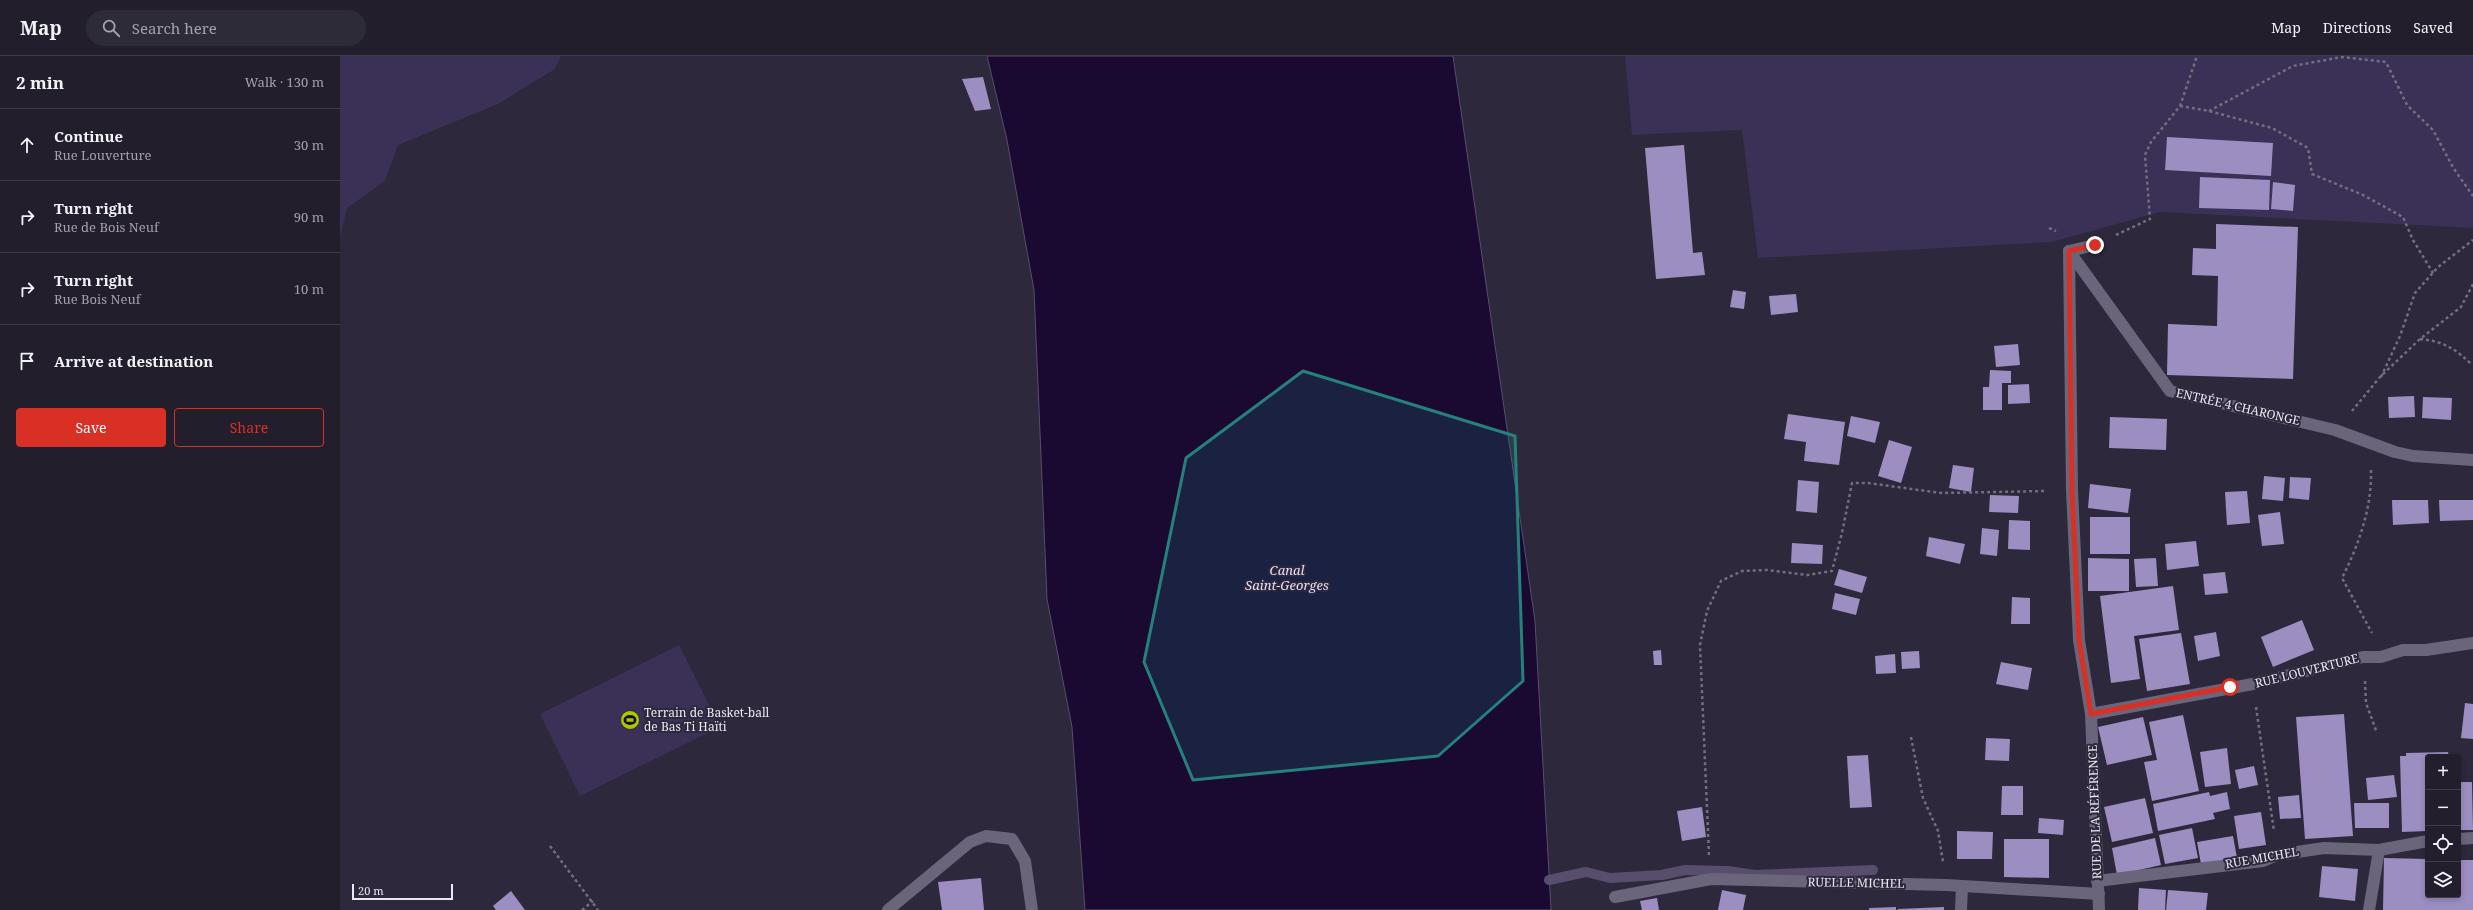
<!DOCTYPE html>
<meta charset="utf-8">
<style>
body{margin:0;font-family:"Noto Serif",serif;background:#2e2b38;color:#f1f3f6}
.controls{position:absolute;right:12px;bottom:12px;display:grid;overflow:hidden;border-radius:4px;box-shadow:0 2px 6px #0003}
.controls button{width:36px;height:36px;display:grid;place-items:center;padding:0;border:0;border-bottom:1px solid #3f3c48;background:#221e2c;color:#f1f3f6;font:20px sans-serif}
.scale{position:absolute;left:12px;bottom:10px;width:101px;box-sizing:border-box;padding-left:4px;border:2px solid #ebe8f4;border-top:0;font-size:11px;line-height:14px;white-space:nowrap;color:#ebe8f4;-webkit-text-stroke:3px #2d283b;paint-order:stroke}
.stop{position:absolute;width:12px;height:12px;margin:-9px;border:3px solid #d93025;border-radius:50%;background:#fff}
.stop.end{background:#d93025;border-color:#fff;box-shadow:0 1px 4px #0008}
.list{margin:0;padding:0;list-style:none}
h2{display:flex;justify-content:space-between;align-items:center;height:52px;margin:0;padding:0 16px;font-size:17px}
h2 small{font-size:13px;font-weight:400;color:#a2a2a9}
.list li{display:grid;grid-template-columns:26px 1fr auto;gap:12px;align-items:center;box-sizing:border-box;height:72px;padding:0 16px;border-top:1px solid #3f3c48}
.list b{display:block;font-size:15px;white-space:nowrap}
.list p{margin:0;font-size:13px;white-space:nowrap;color:#a2a2a9}
.list em{font-size:13px;font-style:normal;color:#a2a2a9}
.actions{display:flex;gap:8px;padding:12px 16px}
.actions a{flex:1;padding:9px 0;border:1px solid #d93025;border-radius:4px;text-align:center;font-size:14px;color:#d93025}
.actions .main{background:#d93025;color:#fff}
.icon{flex:none;width:22px;height:22px;fill:none;stroke:currentColor;stroke-width:2;stroke-linecap:round;stroke-linejoin:round}
.map{position:relative;flex:none;width:2133px;height:854px;overflow:hidden}
header{display:flex;align-items:center;gap:24px;box-sizing:border-box;height:56px;padding:0 20px;background:#221e2c;border-bottom:1px solid #3f3c48}
header strong{font-size:19px}
nav{display:flex;gap:22px;margin-inline-start:auto;font-size:14px}
.search{width:280px;height:36px;background:#2e2b38;display:flex;align-items:center;gap:10px;box-sizing:border-box;padding:0 14px;border-radius:22px;color:#a2a2a9;font-size:15px}
main{display:flex}
aside{flex:1;background:#221e2c}
.map>svg:first-child{display:block}
.green{fill:#3b3055}
.water{fill:#1a0a32;stroke:#594d6c}
.lines{fill:none;stroke-linecap:round;stroke-linejoin:round}
.stream{stroke:#594d6c;stroke-width:10}
.building{fill:#9c8ec1}
.path{stroke:#736f7f;stroke-width:2.5;stroke-dasharray:3 3;stroke-linecap:butt}
.minor{stroke:#6a657a;stroke-width:12}
.route{stroke:#d93025;stroke-width:5}
.marked{fill:#25817b;fill-opacity:0.2;stroke:#25817b;stroke-width:3;stroke-linejoin:round}
.labels{text-anchor:middle;stroke-width:4;stroke-linejoin:round;paint-order:stroke}
.street-label{font-size:12px;fill:#ebe8f4;stroke:#2d283b}
.poi-label{font-size:12px;fill:#ebe8f4;stroke:#2d283b;text-anchor:start}
.water-label{font-size:13px;font-style:italic;fill:#e6defd;stroke:#2d283b}
</style>
<header>
<strong>Map</strong>
<div class="search"><svg class="icon" aria-label="search" viewBox="0 0 24 24"><circle cx="10" cy="10" r="6"/><path d="M15 15l6 6"/></svg>Search here</div>
<nav><a>Map</a><a>Directions</a><a>Saved</a></nav>
</header>
<main>
<aside>
<h2>2 min<small>Walk · 130 m</small></h2>
<ul class="list">
<li><svg class="icon" aria-label="ahead" viewBox="0 0 24 24"><path d="M12 20V5M6 11l6-6 6 6"/></svg><div><b>Continue</b><p>Rue Louverture</p></div><em>30 m</em></li>
<li><svg class="icon" aria-label="right" viewBox="0 0 24 24"><path d="M7 20v-9h11M14 6l5 5-5 5"/></svg><div><b>Turn right</b><p>Rue de Bois Neuf</p></div><em>90 m</em></li>
<li><svg class="icon" aria-label="right" viewBox="0 0 24 24"><path d="M7 20v-9h11M14 6l5 5-5 5"/></svg><div><b>Turn right</b><p>Rue Bois Neuf</p></div><em>10 m</em></li>
<li><svg class="icon" aria-label="arrive" viewBox="0 0 24 24"><path d="M6 21V4h12l-3 4 3 4H6"/></svg><div><b>Arrive at destination</b></div></li>
</ul>
<div class="actions"><a class="main">Save</a><a>Share</a></div>
</aside>
<div class="map">
<svg width="2133" height="854" viewBox="0 0 2133 854">
<rect width="100%" height="100%" fill="#2d283b"/>
<g class="green">
<path d="M 0,0 L 221,0 L 215,13 L 158,48 L 58,89 L 45,125 L 7,152 L 0,182 Z"/>
<path d="M 1285,0 L 2133,0 L 2133,172 L 1820,156 L 1712,186 L 1418,202 L 1402,74 L 1292,79 Z"/>
<path d="M 339,589 L 380,671 L 240,740 L 200,658 Z"/>
</g>
<path class="water" d="M 647,0 L 1113,0 L 1195,565 L 1211,854 L 745,854 L 732,671 L 707,543 L 694,234 L 667,84 Z"/>
<g class="lines">
<path class="stream" d="M 1209,824 L 1246,816 L 1270,822 L 1322,819 L 1345,814 L 1388,815 L 1415,819 L 1533,814"/>
</g>
<g class="building">
<path d="M 643,21 L 651,53 L 635,55 L 622,23 Z"/>
<path d="M 1827,81 L 1933,87 L 1931,120 L 1825,114 Z"/>
<path d="M 1344,89 L 1353,197 L 1362,196 L 1365,219 L 1316,223 L 1305,92 Z"/>
<path d="M 1860,121 L 1930,124 L 1929,154 L 1859,152 Z"/>
<path d="M 1933,126 L 1955,129 L 1953,155 L 1931,153 Z"/>
<path d="M 1876,168 L 1958,171 L 1953,323 L 1827,319 L 1828,268 L 1877,270 L 1878,220 L 1852,219 L 1853,192 L 1876,193 Z"/>
<path d="M 1393,234 L 1406,236 L 1404,253 L 1390,251 Z"/>
<path d="M 1456,238 L 1458,256 L 1431,259 L 1429,240 Z"/>
<path d="M 1678,288 L 1680,309 L 1656,311 L 1654,290 Z"/>
<path d="M 1650,314 L 1671,315 L 1671,327 L 1662,327 L 1662,354 L 1643,354 L 1643,331 L 1649,331 Z"/>
<path d="M 1689,328 L 1690,347 L 1668,348 L 1668,329 Z"/>
<path d="M 2074,340 L 2075,361 L 2049,362 L 2048,341 Z"/>
<path d="M 2083,341 L 2112,342 L 2111,364 L 2082,362 Z"/>
<path d="M 1448,358 L 1505,366 L 1499,409 L 1464,405 L 1466,386 L 1444,383 Z"/>
<path d="M 1511,360 L 1540,366 L 1535,387 L 1507,380 Z"/>
<path d="M 1770,361 L 1827,363 L 1826,394 L 1769,392 Z"/>
<path d="M 1549,384 L 1572,391 L 1561,427 L 1538,420 Z"/>
<path d="M 1613,409 L 1634,412 L 1631,436 L 1609,432 Z"/>
<path d="M 1924,420 L 1945,422 L 1943,445 L 1922,443 Z"/>
<path d="M 1950,421 L 1971,422 L 1969,444 L 1949,442 Z"/>
<path d="M 1458,424 L 1479,426 L 1477,457 L 1456,455 Z"/>
<path d="M 1750,428 L 1791,433 L 1788,457 L 1748,452 Z"/>
<path d="M 1907,435 L 1910,467 L 1887,469 L 1885,436 Z"/>
<path d="M 1650,439 L 1679,440 L 1678,457 L 1649,456 Z"/>
<path d="M 2052,444 L 2088,444 L 2089,467 L 2053,469 Z"/>
<path d="M 2099,444 L 2133,444 L 2133,464 L 2100,465 Z"/>
<path d="M 1940,456 L 1944,488 L 1922,490 L 1918,459 Z"/>
<rect x="1750" y="461" width="40" height="37"/>
<path d="M 1669,464 L 1690,465 L 1690,494 L 1668,493 Z"/>
<path d="M 1642,472 L 1659,474 L 1657,500 L 1640,498 Z"/>
<path d="M 1589,481 L 1625,488 L 1620,508 L 1586,500 Z"/>
<path d="M 1856,485 L 1859,510 L 1827,514 L 1825,488 Z"/>
<path d="M 1452,487 L 1483,489 L 1482,508 L 1451,507 Z"/>
<path d="M 1748,502 L 1789,503 L 1789,535 L 1748,535 Z"/>
<path d="M 1816,502 L 1818,530 L 1796,531 L 1794,503 Z"/>
<path d="M 1499,513 L 1527,521 L 1522,537 L 1494,529 Z"/>
<path d="M 1885,516 L 1888,537 L 1865,539 L 1863,518 Z"/>
<path d="M 1833,530 L 1839,574 L 1794,580 L 1800,623 L 1771,627 L 1760,540 Z"/>
<path d="M 1495,537 L 1520,543 L 1516,559 L 1492,553 Z"/>
<path d="M 1672,541 L 1690,542 L 1690,568 L 1671,568 Z"/>
<path d="M 1962,564 L 1974,594 L 1933,611 L 1921,581 Z"/>
<path d="M 1876,576 L 1880,600 L 1858,605 L 1854,580 Z"/>
<path d="M 1841,577 L 1850,628 L 1807,635 L 1799,583 Z"/>
<path d="M 1321,594 L 1322,609 L 1314,609 L 1313,595 Z"/>
<path d="M 1579,595 L 1580,612 L 1562,613 L 1561,596 Z"/>
<path d="M 1555,598 L 1556,617 L 1536,618 L 1535,600 Z"/>
<path d="M 1661,606 L 1692,612 L 1688,634 L 1656,628 Z"/>
<path d="M 2125,647 L 2133,648 L 2133,683 L 2121,682 Z"/>
<path d="M 2004,658 L 2013,780 L 1965,783 L 1956,661 Z"/>
<path d="M 1843,659 L 1859,735 L 1812,745 L 1804,706 L 1817,704 L 1809,666 Z"/>
<path d="M 1803,661 L 1812,699 L 1767,709 L 1758,671 Z"/>
<path d="M 1646,682 L 1670,683 L 1669,705 L 1645,704 Z"/>
<path d="M 1887,692 L 1891,728 L 1865,731 L 1860,696 Z"/>
<path d="M 2108,696 L 2109,701 L 2088,701 L 2088,775 L 2062,776 L 2060,700 L 2066,700 L 2066,697 Z"/>
<path d="M 1528,699 L 1532,751 L 1510,752 L 1507,700 Z"/>
<path d="M 1914,710 L 1918,729 L 1899,733 L 1895,714 Z"/>
<path d="M 2054,719 L 2057,741 L 2028,744 L 2026,722 Z"/>
<path d="M 2118,726 L 2132,726 L 2133,774 L 2118,774 Z"/>
<path d="M 1662,730 L 1683,730 L 1683,759 L 1661,759 Z"/>
<path d="M 1869,736 L 1870,740 L 1887,736 L 1890,753 L 1873,757 L 1875,763 L 1818,775 L 1813,748 Z"/>
<path d="M 1959,739 L 1961,762 L 1940,763 L 1938,741 Z"/>
<path d="M 1805,742 L 1813,777 L 1772,786 L 1764,751 Z"/>
<path d="M 2014,747 L 2049,747 L 2049,772 L 2015,772 Z"/>
<path d="M 1362,751 L 1366,781 L 1342,785 L 1337,755 Z"/>
<path d="M 1921,756 L 1926,789 L 1899,793 L 1894,760 Z"/>
<path d="M 1699,762 L 1724,764 L 1723,779 L 1698,777 Z"/>
<path d="M 1852,772 L 1858,802 L 1825,808 L 1819,779 Z"/>
<path d="M 1617,775 L 1653,776 L 1652,803 L 1617,803 Z"/>
<path d="M 1893,780 L 1897,802 L 1861,808 L 1857,786 Z"/>
<path d="M 1815,782 L 1821,809 L 1777,819 L 1772,792 Z"/>
<path d="M 1664,783 L 1709,783 L 1709,822 L 1664,821 Z"/>
<path d="M 2044,802 L 2088,803 L 2088,839 L 2118,839 L 2118,804 L 2133,804 L 2133,854 L 2043,854 Z"/>
<path d="M 1982,810 L 2018,813 L 2015,845 L 1979,841 Z"/>
<path d="M 641,822 L 644,854 L 602,854 L 598,826 Z"/>
<path d="M 1799,832 L 1826,834 L 1825,854 L 1798,854 Z"/>
<path d="M 1382,834 L 1406,839 L 1403,854 L 1378,854 Z"/>
<path d="M 1828,834 L 1868,837 L 1866,854 L 1826,854 Z"/>
<path d="M 171,835 L 185,854 L 156,854 L 153,850 Z"/>
<path d="M 1317,842 L 1319,854 L 1302,854 L 1300,845 Z"/>
<path d="M 1556,851 L 1556,854 L 1529,854 L 1529,852 Z"/>
<path d="M 1604,851 L 1604,854 L 1558,854 L 1558,853 Z"/>
</g>
<g class="lines">
<g class="path">
<path d="M 1840,50 L 1869,55 L 1932,72 L 1968,92 L 1972,118 L 2023,139 L 2063,161 L 2073,184 L 2093,217"/>
<path d="M 1869,55 L 1953,10 L 2002,1 L 2046,6 L 2067,49 L 2093,74 L 2114,113 L 2133,140"/>
<path d="M 1709,172 L 1716,175"/>
<path d="M 1776,179 L 1810,163 L 1805,99 L 1811,86 L 1840,50 L 1857,0"/>
<path d="M 2080,283 C 2103,285 2116,293 2132,309"/>
<path d="M 2041,321 L 2060,280 L 2075,237 L 2098,211 L 2133,184"/>
<path d="M 2012,355 L 2040,321 L 2080,283 L 2121,251 L 2133,228"/>
<path d="M 2031,414 C 2032,452 2019,488 2002,522 L 2032,577"/>
<path d="M 2025,625 L 2026,647 L 2037,677"/>
<path d="M 1916,651 L 1934,775"/>
<path d="M 1571,681 L 1583,742 L 1598,775 L 1603,806"/>
<path d="M 210,790 L 258,854"/>
<path d="M 1369,799 L 1360,589 L 1367,555 L 1381,525 L 1402,515 L 1427,514 L 1467,519 L 1492,515 L 1502,477 L 1512,427 L 1528,427 L 1601,437 L 1707,435"/>
<path d="M 242,854 L 253,845"/>
</g>
<g class="minor">
<path d="M 1729,195 L 1732,434 L 1739,584 L 1751,658 L 1759,854"/>
<path d="M 1729,195 L 1830,335 L 1995,374 L 2055,396 L 2073,400 L 2133,404"/>
<path d="M 1729,195 L 1755,189"/>
<path d="M 1751,658 L 1913,628 L 2023,601 L 2041,601 L 2063,594 L 2086,594 L 2133,587"/>
<path d="M 2118,783 L 2133,782"/>
<path d="M 1757,825 L 1923,805 L 1937,799 L 1984,792 L 2039,794 L 2088,785"/>
<path d="M 1275,841 L 1371,823 L 1606,829 L 1759,838"/>
<path d="M 548,854 L 630,786 L 646,780 L 672,783 L 685,805 L 692,854"/>
<path d="M 1621,854 L 1622,831"/>
<path d="M 2029,854 L 2039,794"/>
</g>
</g>
<g class="lines">
<path class="route" d="M 1755,189 L 1729,195 L 1732,434 L 1739,584 L 1751,658 L 1890,631"/>
</g>
<path class="marked" d="M 963,315 L 1175,380 L 1183,625 L 1098,700 L 853,724 L 804,606 L 846,402 Z"/>
<defs>
<g id="stadium-disc" transform="scale(1)"><circle r="9.5" fill="#b0c500" stroke="#2d283b"/><path d="M0-5a6.5 5 0 1 0 0 10a6.5 5 0 1 0 0-10ZM-3.5-1.8h7v3.6h-7Z" fill="#111"/></g>
</defs>
<g fill-rule="evenodd">
<use href="#stadium-disc" x="290" y="664"/>
</g>
<g class="labels">
<g class="street-label">
<text transform="translate(1898 351) rotate(13)" y="4">ENTRÉE 4 CHARONGE</text>
<text transform="translate(1967 615) rotate(-14)" y="4">RUE LOUVERTURE</text>
<text transform="translate(1755 756) rotate(-92)" y="4">RUE DE LA RÉFÉRENCE</text>
<text transform="translate(1922 802) rotate(-10)" y="4">RUE MICHEL</text>
<text transform="translate(1516 827) rotate(1)" y="4">RUELLE MICHEL</text>
</g>
<g class="poi-label">
<text x="304" y="661">Terrain de Basket-ball<tspan x="304" dy="14">de Bas Ti Haïti</tspan></text>
</g>
<g class="water-label">
<text x="947" y="519">Canal<tspan x="947" dy="15">Saint-Georges</tspan></text>
</g>
</g>
</svg>
<div class="controls">
<button>+</button>
<button>−</button>
<button><svg class="icon" aria-label="locate" viewBox="0 0 24 24"><circle cx="12" cy="12" r="6"/><path d="M12 2v4M12 18v4M2 12h4M18 12h4"/></svg></button>
<button><svg class="icon" aria-label="layers" viewBox="0 0 24 24"><path d="M12 4l9 5-9 5-9-5zM3 14l9 5 9-5"/></svg></button>
</div>
<div class="scale">20 m</div>
<div class="stop" style="left:1890px;top:631px"></div>
<div class="stop end" style="left:1755px;top:189px"></div>
</div>
</main>
